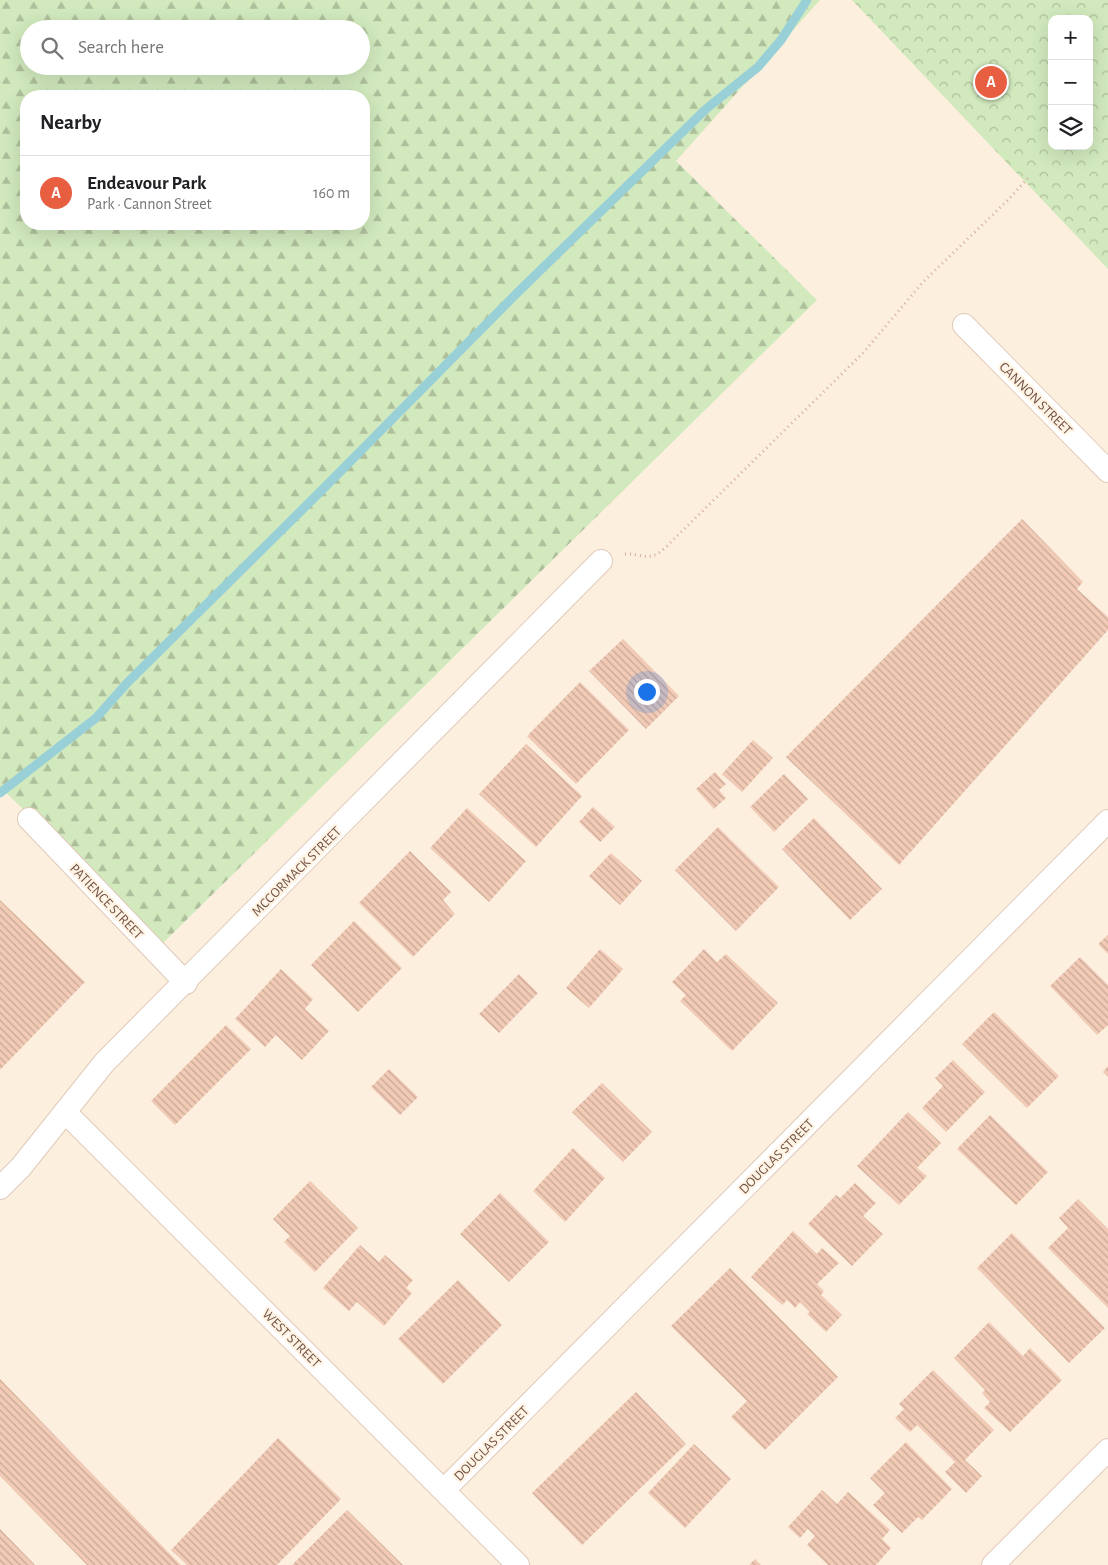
<!DOCTYPE html>
<meta charset="utf-8">
<style>
body{margin:0;font-family:"Alegreya Sans",sans-serif;background:#f2f2f2;color:#202124}
.controls{position:absolute;right:15px;top:15px;display:grid;overflow:hidden;border-radius:10px;box-shadow:0 5px 20px #0002}
.controls button{width:45px;height:45px;display:grid;place-items:center;padding:0;border:0;border-bottom:1px solid #e0e0e0;background:#fff;color:#202124;font:25px sans-serif}
.you{position:absolute;left:646px;top:691px;width:18px;height:18px;margin:-12px;border:4px solid #fff;border-radius:50%;background:#1a73e8;box-shadow:0 0 0 8px #1a73e833}
.badge{display:grid;place-items:center;width:32px;height:32px;border-radius:50%;background:#e85e41;color:#fff;font-size:16px;font-weight:700}
.pin{position:absolute;translate:-50% -50%;border:2px solid #fff;box-shadow:0 1px 5px #0006}
.list{margin:0;padding:0;list-style:none}
h2{display:flex;justify-content:space-between;align-items:center;height:65px;margin:0;padding:0 20px;font-size:21px}
h2 small{font-size:16px;font-weight:400;color:#757577}
.list li{display:grid;grid-template-columns:32px 1fr auto;gap:15px;align-items:center;box-sizing:border-box;height:75px;padding:0 20px;border-top:1px solid #e0e0e0}
.list b{display:block;font-size:19px;white-space:nowrap}
.list p{margin:0;font-size:16px;white-space:nowrap;color:#757577}
.list em{font-size:16px;font-style:normal;color:#757577}
.icon{flex:none;width:28px;height:28px;fill:none;stroke:currentColor;stroke-width:2;stroke-linecap:round;stroke-linejoin:round}
.map{position:relative;flex:none;width:1108px;height:1565px;overflow:hidden}
.search{position:absolute;background:#fff;box-shadow:0 5px 20px #0002;left:20px;top:20px;width:350px;height:55px;display:flex;align-items:center;gap:12px;box-sizing:border-box;padding:0 18px;border-radius:28px;color:#757577;font-size:19px}
.panel{position:absolute;background:#fff;box-shadow:0 5px 20px #0002;left:20px;top:90px;width:350px;height:140px;border-radius:20px}
.map>svg:first-child{display:block}
.forest{fill:url(#forest-firs);fill-rule:evenodd}
.park{fill:url(#park-crowns);fill-rule:evenodd}
.lines{fill:none;stroke-linecap:round;stroke-linejoin:round}
.stream{stroke:#99d0d7;stroke-width:9}
.building{fill:url(#building-back-hatch)}
.street-casing{stroke:#e0caba;stroke-width:24}
.path{stroke:#d6ae99;stroke-width:3;stroke-dasharray:1 4;stroke-linecap:butt}
.street{stroke:#fff;stroke-width:22}
.labels{text-anchor:middle;stroke-width:4.5;stroke-linejoin:round;paint-order:stroke}
.street-label{font-size:14px;fill:#725446;stroke:#fff3e4}
</style>
<div class="map">
<svg width="1108" height="1565" viewBox="0 0 1108 1565">
<defs>
<pattern id="forest-firs" width="22" height="20" patternUnits="userSpaceOnUse" patternTransform="scale(1.25)"><rect width="22" height="20" fill="#d1e9bd"/><path d="M5 1l3.5 6h-7zM16 11l3.5 6h-7z" fill="#aebf9b"/></pattern>
<pattern id="park-crowns" width="20" height="18" patternUnits="userSpaceOnUse" patternTransform="scale(1.25)"><rect width="20" height="18" fill="#d1e9bd"/><path d="M2 6a3 3 0 1 1 6 0M12 15a3 3 0 1 1 6 0" fill="none" stroke="#aebf9b"/></pattern>
<pattern id="building-back-hatch" width="6" height="6" patternUnits="userSpaceOnUse" patternTransform="scale(1.25)"><rect width="6" height="6" fill="#f2cbb6"/><path d="M-1 5l2 2M0 0l6 6M5-1l2 2" fill="none" stroke="#c8a796"/></pattern>
</defs>
<rect width="100%" height="100%" fill="#fcefde"/>
<path class="forest" d="M 0,0 L 820,0 L 676,161 L 817,300 L 163,943 L 0,787 ZM 29,29 L 361,29 L 361,66 L 29,66 ZM 26,96 L 364,96 L 364,224 L 26,224 Z"/>
<path class="park" d="M 852,0 L 1108,0 L 1108,269 ZM 1052,19 L 1089,19 L 1089,146 L 1052,146 Z"/>
<g class="lines">
<path class="stream" d="M 0,793 L 96,718 L 128,682 L 320,492 L 516,294 L 706,109 L 758,67 L 781,40 L 807,0"/>
</g>
<g class="building">
<path d="M 1022,519 L 1083,582 L 1077,589 L 1108,617 L 1108,630 L 899,865 L 786,757 Z"/>
<path d="M 623,639 L 679,696 L 646,729 L 589,671 Z"/>
<path d="M 580,682 L 629,730 L 576,784 L 527,736 Z"/>
<path d="M 753,740 L 773,758 L 742,792 L 722,774 Z"/>
<path d="M 526,744 L 582,796 L 536,847 L 479,794 Z"/>
<path d="M 715,772 L 726,784 L 719,790 L 726,798 L 714,809 L 696,789 Z"/>
<path d="M 784,774 L 808,799 L 774,832 L 750,807 Z"/>
<path d="M 593,807 L 615,827 L 600,842 L 579,822 Z"/>
<path d="M 467,808 L 526,861 L 489,902 L 430,848 Z"/>
<path d="M 814,818 L 882,889 L 850,920 L 782,849 Z"/>
<path d="M 718,827 L 779,887 L 736,931 L 675,870 Z"/>
<path d="M 410,851 L 451,892 L 443,900 L 455,914 L 413,957 L 359,903 Z"/>
<path d="M 611,853 L 642,881 L 620,905 L 589,876 Z"/>
<path d="M 0,900 L 85,982 L 0,1070 Z"/>
<path d="M 354,921 L 402,968 L 358,1012 L 311,965 Z"/>
<path d="M 1108,935 L 1108,954 L 1098,944 Z"/>
<path d="M 600,949 L 623,969 L 589,1008 L 566,988 Z"/>
<path d="M 704,949 L 717,962 L 726,954 L 778,1003 L 732,1051 L 680,1001 L 686,995 L 672,982 Z"/>
<path d="M 1080,957 L 1108,985 L 1108,1025 L 1097,1035 L 1050,986 Z"/>
<path d="M 281,969 L 313,999 L 305,1009 L 329,1031 L 302,1060 L 276,1035 L 265,1047 L 235,1019 Z"/>
<path d="M 519,974 L 538,993 L 499,1033 L 479,1014 Z"/>
<path d="M 994,1012 L 1059,1076 L 1027,1108 L 962,1044 Z"/>
<path d="M 226,1025 L 251,1049 L 175,1125 L 151,1101 Z"/>
<path d="M 953,1060 L 985,1092 L 946,1132 L 922,1108 L 943,1086 L 935,1078 Z"/>
<path d="M 1108,1066 L 1108,1077 L 1103,1072 Z"/>
<path d="M 389,1069 L 418,1097 L 400,1115 L 371,1087 Z"/>
<path d="M 602,1083 L 652,1132 L 623,1162 L 572,1112 Z"/>
<path d="M 908,1112 L 941,1143 L 917,1168 L 927,1176 L 899,1205 L 857,1166 Z"/>
<path d="M 990,1115 L 1048,1172 L 1016,1205 L 957,1149 Z"/>
<path d="M 573,1148 L 605,1178 L 565,1222 L 533,1191 Z"/>
<path d="M 310,1181 L 358,1228 L 315,1272 L 284,1242 L 290,1236 L 273,1219 Z"/>
<path d="M 855,1183 L 876,1203 L 863,1216 L 883,1234 L 852,1266 L 808,1224 L 836,1195 L 840,1198 Z"/>
<path d="M 500,1193 L 549,1242 L 509,1282 L 460,1234 Z"/>
<path d="M 1078,1199 L 1108,1229 L 1108,1308 L 1048,1248 L 1068,1228 L 1059,1218 Z"/>
<path d="M 793,1231 L 817,1254 L 822,1248 L 839,1263 L 817,1284 L 824,1291 L 821,1295 L 842,1315 L 826,1332 L 807,1314 L 810,1312 L 800,1302 L 795,1308 L 787,1300 L 782,1305 L 751,1277 Z"/>
<path d="M 1012,1233 L 1105,1328 L 1069,1363 L 977,1268 Z"/>
<path d="M 360,1245 L 379,1262 L 385,1255 L 413,1280 L 406,1288 L 412,1293 L 384,1326 L 357,1302 L 349,1311 L 323,1288 Z"/>
<path d="M 730,1268 L 838,1377 L 765,1450 L 731,1417 L 747,1401 L 671,1326 Z"/>
<path d="M 458,1280 L 502,1325 L 443,1384 L 398,1339 Z"/>
<path d="M 989,1322 L 1023,1356 L 1030,1348 L 1062,1380 L 1010,1432 L 984,1408 L 990,1402 L 982,1393 L 985,1390 L 954,1358 Z"/>
<path d="M 933,1370 L 994,1430 L 965,1460 L 982,1476 L 966,1493 L 945,1472 L 955,1462 L 917,1425 L 910,1432 L 895,1418 L 904,1409 L 899,1404 Z"/>
<path d="M 0,1379 L 172,1556 L 181,1565 L 87,1565 L 0,1476 Z"/>
<path d="M 636,1392 L 686,1444 L 582,1545 L 532,1493 Z"/>
<path d="M 278,1438 L 341,1499 L 277,1565 L 187,1565 L 171,1550 Z"/>
<path d="M 906,1442 L 952,1489 L 922,1520 L 918,1517 L 902,1533 L 873,1505 L 885,1493 L 870,1478 Z"/>
<path d="M 694,1444 L 731,1479 L 685,1528 L 648,1493 Z"/>
<path d="M 822,1490 L 837,1504 L 848,1492 L 890,1530 L 882,1539 L 891,1548 L 876,1565 L 828,1565 L 807,1545 L 815,1536 L 808,1529 L 800,1538 L 788,1527 Z"/>
<path d="M 347,1510 L 403,1565 L 292,1565 Z"/>
<path d="M 0,1529 L 35,1565 L 0,1565 Z"/>
<path d="M 755,1559 L 761,1565 L 749,1565 Z"/>
</g>
<g class="lines">
<g class="street-casing">
<g id="street">
<path d="M 964,325 L 1108,471"/>
<path d="M 29,819 L 186,983"/>
<path d="M 65,1112 L 518,1565"/>
<path d="M 0,1188 L 21,1167 L 104,1063 L 601,561"/>
<path d="M 444,1490 L 1108,821"/>
<path d="M 993,1565 L 1108,1450"/>
</g>
</g>
<path class="path" d="M 625,554 C 642,553 647,563 664,549 L 863,353 L 923,282 L 1008,200 L 1029,177"/>
<use href="#street" class="street"/>
</g>
<g class="labels">
<g class="street-label">
<text transform="translate(1036 398) rotate(45)" y="5">CANNON STREET</text>
<text transform="translate(296 871) rotate(-45)" y="5">MCCORMACK STREET</text>
<text transform="translate(107 901) rotate(46)" y="5">PATIENCE STREET</text>
<text transform="translate(776 1156) rotate(-45)" y="5">DOUGLAS STREET</text>
<text transform="translate(292 1338) rotate(45)" y="5">WEST STREET</text>
<text transform="translate(491 1443) rotate(-45)" y="5">DOUGLAS STREET</text>
</g>
</g>
</svg>
<div class="controls">
<button>+</button>
<button>−</button>
<button><svg class="icon" aria-label="layers" viewBox="0 0 24 24"><path d="M12 4l9 5-9 5-9-5zM3 14l9 5 9-5"/></svg></button>
</div>
<div class="you"></div>
<div class="pin badge" style="left:991px;top:82px">A</div>
<div class="search"><svg class="icon" aria-label="search" viewBox="0 0 24 24"><circle cx="10" cy="10" r="6"/><path d="M15 15l6 6"/></svg>Search here</div>
<section class="panel">
<h2>Nearby<small></small></h2>
<ul class="list">
<li><span class="badge">A</span><div><b>Endeavour Park</b><p>Park · Cannon Street</p></div><em>160 m</em></li>
</ul>
</section>
</div>
